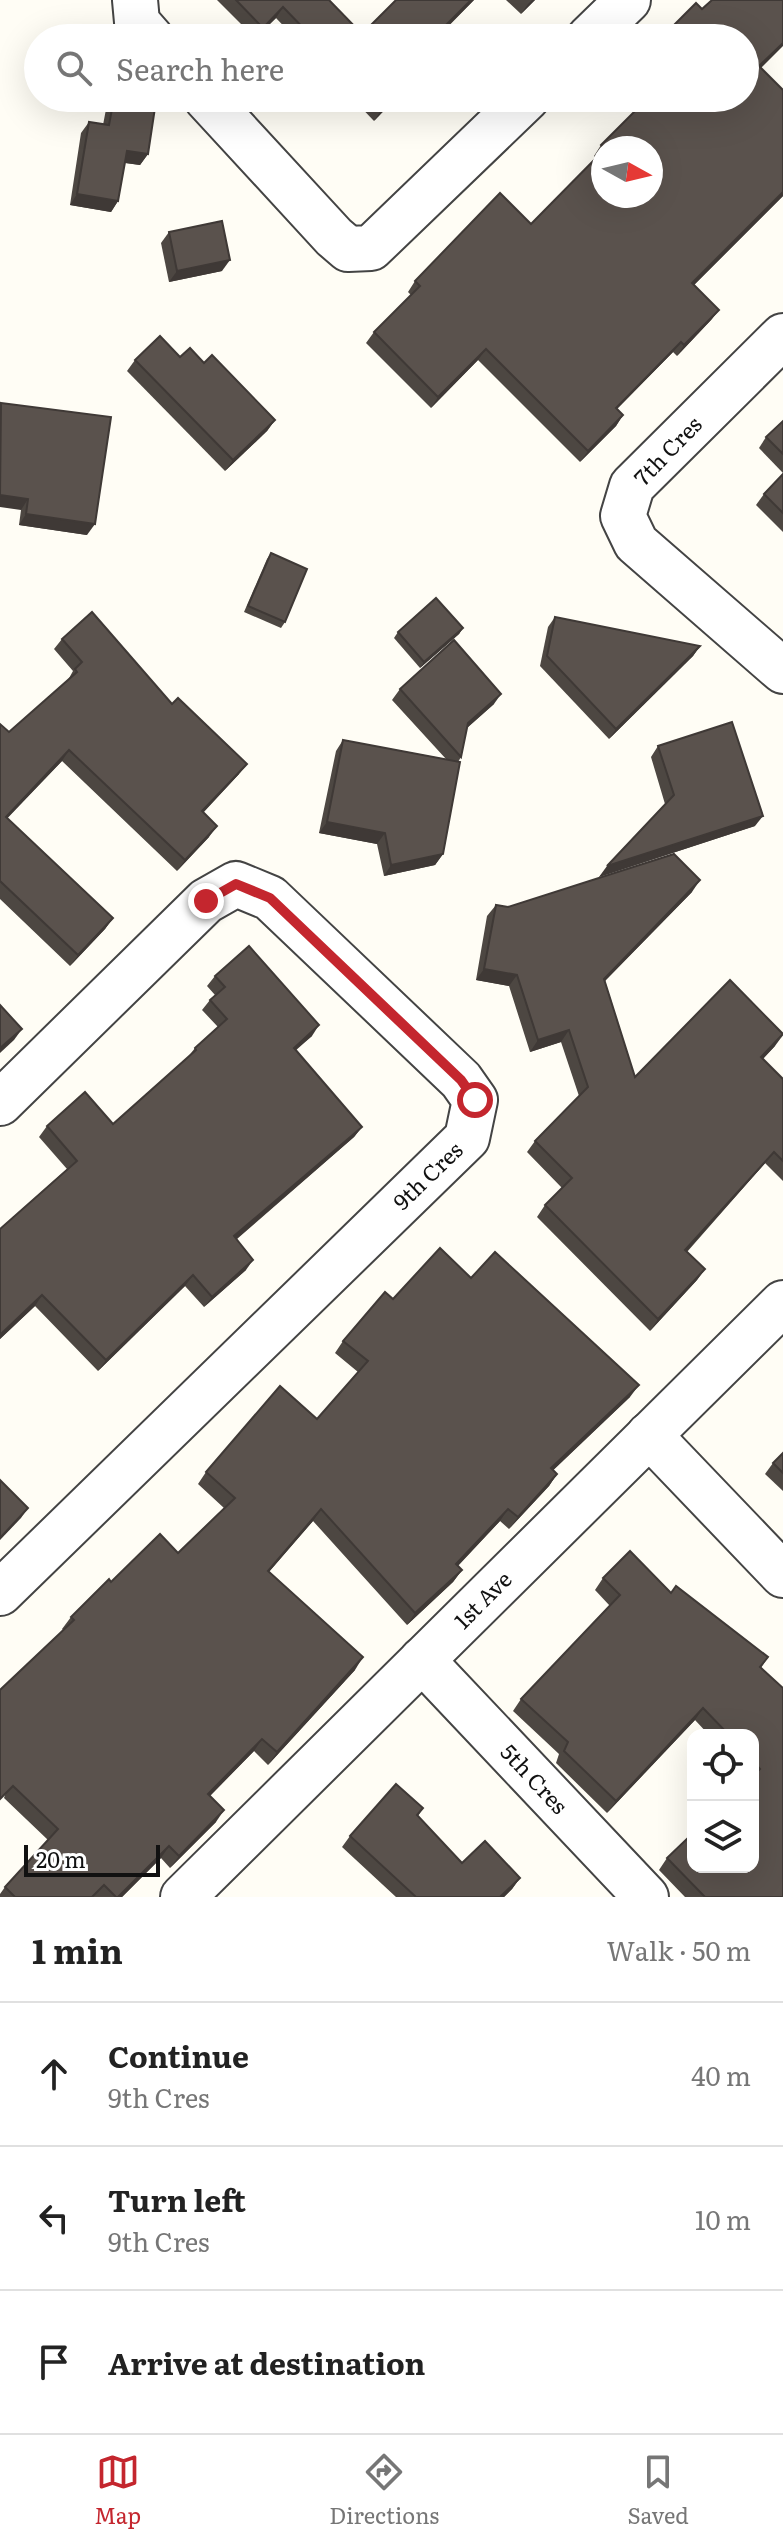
<!DOCTYPE html>
<meta charset="utf-8">
<style>
body{margin:0;font-family:Literata,serif;background:#f6f6f6;color:#222}
.controls{position:absolute;right:24px;bottom:24px;display:grid;overflow:hidden;border-radius:16px;box-shadow:0 8px 32px #0002}
.controls button{width:72px;height:72px;display:grid;place-items:center;padding:0;border:0;border-bottom:2px solid #e0e0e0;background:#fff;color:#222;font:40px sans-serif}
.compass{position:absolute;left:591px;top:136px;width:72px;height:72px;border-radius:50%;background:#fff;box-shadow:0 8px 32px #0002;rotate:98deg}
.scale{position:absolute;left:24px;bottom:20px;width:136px;box-sizing:border-box;padding-left:8px;border:4px solid #111;border-top:0;font-size:22px;line-height:28px;white-space:nowrap;color:#111;-webkit-text-stroke:6px #fff;paint-order:stroke}
.stop{position:absolute;width:24px;height:24px;margin:-18px;border:6px solid #c4262e;border-radius:50%;background:#fff}
.stop.end{background:#c4262e;border-color:#fff;box-shadow:0 2px 8px #0008}
.list{margin:0;padding:0;list-style:none}
h2{display:flex;justify-content:space-between;align-items:center;height:104px;margin:0;padding:0 32px;font-size:34px}
h2 small{font-size:26px;font-weight:400;color:#767676}
.list li{display:grid;grid-template-columns:52px 1fr auto;gap:24px;align-items:center;box-sizing:border-box;height:144px;padding:0 32px;border-top:2px solid #e0e0e0}
.list b{display:block;font-size:30px;white-space:nowrap}
.list p{margin:0;font-size:26px;white-space:nowrap;color:#767676}
.list em{font-size:26px;font-style:normal;color:#767676}
.icon{flex:none;width:44px;height:44px;fill:none;stroke:currentColor;stroke-width:2;stroke-linecap:round;stroke-linejoin:round}
.map{position:relative;flex:none;width:783px;height:1897px;overflow:hidden}
.search{position:absolute;background:#fff;box-shadow:0 8px 32px #0002;left:24px;right:24px;top:24px;height:88px;display:flex;align-items:center;gap:20px;box-sizing:border-box;padding:0 28px;border-radius:44px;color:#767676;font-size:30px}
.sheet{height:536px;background:#fff}
nav{display:flex;justify-content:space-around;align-items:center;box-sizing:border-box;height:112px;border-top:2px solid #e0e0e0;background:#fff;font-size:22px;color:#767676}
nav a{display:grid;justify-items:center;gap:4px}
nav .on{color:#c4262e}
.map>svg:first-child{display:block}
.lines{fill:none;stroke-linecap:round;stroke-linejoin:round}
.minor-casing{stroke:#444;stroke-width:48}
.minor{stroke:#fff;stroke-width:44}
.wall{fill:#4d4742;fill-rule:evenodd}
.shaded-wall{fill:#3f3936}
.building{fill:#5a524d;stroke:#3f3936;stroke-width:2}
.route{stroke:#c4262e;stroke-width:10}
.labels{text-anchor:middle;stroke-width:8;stroke-linejoin:round;paint-order:stroke}
.street-label{font-size:22px;fill:#111;stroke:#fff}
</style>
<div class="map">
<svg width="783" height="1897" viewBox="0 0 783 1897">
<rect width="100%" height="100%" fill="#fffdf5"/>
<g class="lines">
<g class="minor-casing">
<g id="minor">
<path d="M 135,0 L 137,22 L 151,38"/>
<path d="M 589,38 L 628,0"/>
<path d="M 206,98 L 334,237 L 348,249 L 371,248 L 527,98"/>
<path d="M 783,336 L 632,486 L 623,516 L 636,543 L 783,671"/>
<path d="M 0,1103 L 206,901 L 236,884 L 270,898 L 461,1080 L 475,1100 L 467,1138 L 0,1593"/>
<path d="M 649,1435 L 783,1575"/>
<path d="M 422,1660 L 646,1897"/>
<path d="M 183,1897 L 783,1303"/>
</g>
</g>
<use href="#minor" class="minor"/>
</g>
<g class="wall">
<path d="M 217,0 L 329,0 L 362,34 L 396,0 L 474,0 L 437,38 L 295,38 L 276,18 L 255,38 Z"/>
<path d="M 506,0 L 535,0 L 521,14 Z"/>
<path d="M 761,68 L 783,90 L 783,196 L 694,285 L 719,310 L 711,320 L 677,356 L 673,352 L 617,409 L 623,415 L 616,426 L 580,462 L 478,360 L 431,408 L 366,343 L 374,332 L 411,295 L 408,292 L 415,281 L 531,224 L 596,158 L 594,156 L 601,145 ZM 603,148 L 651,196 L 603,196 Z"/>
<path d="M 111,98 L 141,98 L 148,154 L 140,165 L 125,163 L 118,201 L 111,212 L 70,205 L 81,133 L 89,122 L 103,125 L 107,104 Z"/>
<path d="M 352,98 L 396,98 L 374,121 Z"/>
<path d="M 400,98 L 424,98 L 412,110 Z"/>
<path d="M 169,232 L 222,271 L 169,282 L 161,243 Z"/>
<path d="M 180,357 L 204,363 L 275,420 L 267,431 L 225,471 L 127,371 L 135,360 Z"/>
<path d="M 0,404 L 87,535 L 19,525 L 21,510 Z"/>
<path d="M 783,421 L 783,473 L 759,448 L 766,437 Z"/>
<path d="M 783,474 L 783,532 L 756,505 L 764,494 Z"/>
<path d="M 271,553 L 285,622 L 281,628 L 244,612 L 267,559 Z"/>
<path d="M 555,617 L 700,646 L 693,656 L 609,739 L 540,666 L 548,627 Z"/>
<path d="M 463,628 L 459,634 L 420,668 L 394,638 L 398,632 Z"/>
<path d="M 62,639 L 172,704 L 239,774 L 203,813 L 209,837 L 177,871 L 62,761 L 7,818 L 113,918 L 105,929 L 70,966 L 0,899 L 0,724 L 9,732 L 68,680 L 73,671 L 54,649 Z"/>
<path d="M 400,689 L 494,704 L 467,728 L 461,757 L 458,762 L 443,854 L 435,865 L 384,876 L 377,844 L 319,833 L 336,751 L 343,740 L 446,759 L 392,700 Z"/>
<path d="M 658,746 L 755,826 L 599,877 L 665,804 L 651,757 Z"/>
<path d="M 692,892 L 605,981 L 635,1077 L 775,1046 L 763,1059 L 783,1079 L 783,1181 L 765,1163 L 687,1252 L 705,1269 L 697,1280 L 650,1331 L 537,1217 L 545,1205 L 562,1188 L 527,1152 L 535,1141 L 579,1096 L 561,1042 L 530,1052 L 509,986 L 476,980 L 487,916 L 496,905 L 508,907 Z"/>
<path d="M 215,976 L 312,1036 L 295,1050 L 362,1127 L 354,1137 L 237,1239 L 246,1270 L 204,1307 L 185,1286 L 98,1371 L 35,1306 L 0,1339 L 0,1229 L 67,1169 L 39,1137 L 47,1126 L 113,1124 L 188,1057 L 195,1048 L 218,1027 L 202,1010 L 210,1000 L 215,995 L 207,986 Z"/>
<path d="M 471,1278 L 630,1397 L 553,1470 L 557,1474 L 549,1486 L 509,1529 L 500,1521 L 458,1566 L 462,1570 L 453,1582 L 407,1625 L 313,1521 L 269,1572 L 355,1670 L 268,1765 L 254,1751 L 210,1796 L 216,1822 L 170,1868 L 161,1858 L 122,1897 L 0,1897 L 0,1894 L 5,1887 L 48,1840 L 4,1798 L 63,1630 L 62,1629 L 71,1617 L 111,1582 L 178,1553 L 224,1508 L 198,1484 L 206,1472 L 317,1419 L 358,1372 L 335,1353 L 343,1341 L 393,1299 Z"/>
<path d="M 783,1453 L 783,1491 L 765,1474 L 773,1463 Z"/>
<path d="M 603,1578 L 671,1593 L 768,1657 L 761,1668 L 783,1897 L 685,1897 L 659,1870 L 667,1858 L 753,1867 L 753,1735 L 709,1735 L 695,1720 L 607,1813 L 556,1763 L 559,1754 L 513,1711 L 521,1699 L 610,1606 L 595,1590 Z"/>
<path d="M 423,1808 L 418,1816 L 462,1863 L 520,1878 L 512,1889 L 504,1897 L 396,1897 L 342,1847 L 350,1836 Z"/>
</g>
<g class="shaded-wall">
<path d="M 471,0 L 474,0 L 436,38 L 434,38 Z"/>
<path d="M 532,0 L 535,0 L 521,14 L 528,4 Z"/>
<path d="M 283,7 L 276,18 L 256,38 L 263,28 Z"/>
<path d="M 783,43 L 783,46 L 752,77 L 759,66 Z"/>
<path d="M 393,98 L 396,98 L 374,121 L 381,110 Z"/>
<path d="M 127,151 L 148,154 L 140,165 L 119,162 Z"/>
<path d="M 783,192 L 783,196 L 685,294 L 692,283 Z"/>
<path d="M 77,194 L 118,201 L 111,212 L 70,205 Z"/>
<path d="M 230,260 L 222,271 L 169,282 L 177,271 Z"/>
<path d="M 719,310 L 711,320 L 677,356 L 684,345 Z"/>
<path d="M 681,342 L 673,352 L 608,418 L 616,408 Z"/>
<path d="M 486,349 L 478,360 L 431,408 L 438,397 Z"/>
<path d="M 623,415 L 616,426 L 580,462 L 588,451 Z"/>
<path d="M 275,420 L 267,431 L 225,471 L 233,460 Z"/>
<path d="M 0,495 L 28,499 L 21,510 L 0,507 Z"/>
<path d="M 26,514 L 95,524 L 87,535 L 19,525 Z"/>
<path d="M 463,628 L 459,634 L 420,668 L 424,662 Z"/>
<path d="M 700,646 L 693,656 L 609,739 L 616,729 Z"/>
<path d="M 501,694 L 494,704 L 460,734 L 468,723 Z"/>
<path d="M 69,750 L 62,761 L 0,826 L 6,817 Z"/>
<path d="M 247,764 L 239,774 L 194,822 L 202,811 Z"/>
<path d="M 763,816 L 755,826 L 599,877 L 607,866 Z"/>
<path d="M 327,822 L 385,833 L 377,844 L 319,833 Z"/>
<path d="M 217,826 L 209,837 L 177,871 L 185,860 Z"/>
<path d="M 443,854 L 435,865 L 384,876 L 391,865 Z"/>
<path d="M 700,880 L 692,892 L 596,990 L 604,979 Z"/>
<path d="M 113,918 L 105,929 L 70,966 L 78,955 Z"/>
<path d="M 484,969 L 517,975 L 509,986 L 476,980 Z"/>
<path d="M 319,1025 L 312,1036 L 286,1059 L 294,1048 Z"/>
<path d="M 22,1029 L 14,1040 L 0,1053 L 0,1048 Z"/>
<path d="M 569,1030 L 561,1042 L 530,1052 L 538,1040 Z"/>
<path d="M 783,1035 L 775,1046 L 753,1069 L 761,1057 Z"/>
<path d="M 362,1127 L 354,1137 L 227,1247 L 234,1236 Z"/>
<path d="M 774,1152 L 765,1163 L 677,1262 L 685,1250 Z"/>
<path d="M 253,1260 L 246,1270 L 204,1307 L 212,1297 Z"/>
<path d="M 705,1269 L 697,1280 L 650,1331 L 658,1319 Z"/>
<path d="M 193,1275 L 185,1286 L 98,1371 L 106,1360 Z"/>
<path d="M 42,1295 L 35,1306 L 0,1339 L 0,1335 Z"/>
<path d="M 639,1385 L 630,1397 L 543,1480 L 551,1468 Z"/>
<path d="M 557,1474 L 549,1486 L 509,1529 L 518,1517 Z"/>
<path d="M 28,1508 L 21,1518 L 0,1540 L 0,1538 Z"/>
<path d="M 321,1509 L 313,1521 L 259,1583 L 268,1571 Z"/>
<path d="M 508,1509 L 500,1521 L 448,1576 L 456,1564 Z"/>
<path d="M 462,1570 L 453,1582 L 407,1625 L 415,1613 Z"/>
<path d="M 363,1657 L 355,1670 L 268,1765 L 277,1752 Z"/>
<path d="M 703,1708 L 695,1720 L 607,1813 L 616,1801 Z"/>
<path d="M 262,1739 L 254,1751 L 200,1806 L 208,1794 Z"/>
<path d="M 224,1810 L 216,1822 L 170,1868 L 179,1856 Z"/>
<path d="M 169,1846 L 161,1858 L 122,1897 L 118,1897 Z"/>
<path d="M 520,1878 L 512,1889 L 504,1897 L 500,1897 Z"/>
</g>
<g class="building">
<path d="M 236,0 L 329,0 L 362,34 L 396,0 L 471,0 L 435,36 L 437,38 L 313,38 L 283,7 L 263,28 Z"/>
<path d="M 712,0 L 783,0 L 783,43 L 759,66 L 783,90 L 783,192 L 692,283 L 719,310 L 684,345 L 681,342 L 616,408 L 623,415 L 588,451 L 486,349 L 438,397 L 374,332 L 420,286 L 415,281 L 500,193 L 531,224 L 603,151 L 603,196 L 651,196 L 651,148 L 604,148 L 601,145 L 648,98 L 745,98 L 745,38 L 661,38 L 696,3 L 702,9 Z"/>
<path d="M 114,98 L 141,98 L 156,101 L 148,154 L 127,151 L 118,201 L 77,194 L 89,122 L 109,125 Z"/>
<path d="M 370,98 L 393,98 L 381,110 Z"/>
<path d="M 222,221 L 230,260 L 177,271 L 169,232 Z"/>
<path d="M 160,336 L 180,357 L 190,348 L 204,363 L 212,355 L 275,420 L 233,460 L 135,360 Z"/>
<path d="M 1,403 L 111,417 L 95,524 L 26,514 L 28,499 L 0,495 Z"/>
<path d="M 783,421 L 783,454 L 766,437 Z"/>
<path d="M 783,474 L 783,513 L 764,494 Z"/>
<path d="M 271,553 L 307,569 L 285,622 L 248,606 Z"/>
<path d="M 436,598 L 463,628 L 424,662 L 398,632 Z"/>
<path d="M 92,612 L 172,704 L 178,698 L 247,764 L 202,811 L 217,826 L 185,860 L 69,750 L 6,817 L 113,918 L 78,955 L 0,881 L 0,724 L 9,732 L 77,672 L 75,669 L 82,662 L 62,639 Z"/>
<path d="M 555,617 L 700,646 L 616,729 L 547,656 Z"/>
<path d="M 454,640 L 501,694 L 468,723 L 461,757 L 400,689 Z"/>
<path d="M 732,722 L 763,816 L 607,866 L 674,795 L 658,746 Z"/>
<path d="M 343,740 L 460,762 L 443,854 L 391,865 L 385,833 L 327,822 Z"/>
<path d="M 674,854 L 700,880 L 604,979 L 635,1077 L 730,980 L 783,1034 L 761,1057 L 783,1079 L 783,1161 L 774,1152 L 685,1250 L 705,1269 L 658,1319 L 545,1205 L 572,1178 L 535,1141 L 588,1087 L 569,1030 L 538,1040 L 517,975 L 484,969 L 496,905 L 508,907 Z"/>
<path d="M 249,946 L 319,1025 L 294,1048 L 362,1127 L 234,1236 L 253,1260 L 212,1297 L 193,1275 L 106,1360 L 42,1295 L 0,1335 L 0,1229 L 77,1161 L 47,1126 L 85,1092 L 113,1124 L 196,1050 L 195,1048 L 227,1019 L 210,1000 L 225,987 L 215,976 Z"/>
<path d="M 0,1005 L 22,1029 L 0,1048 Z"/>
<path d="M 440,1248 L 471,1278 L 495,1252 L 639,1385 L 551,1468 L 557,1474 L 518,1517 L 508,1509 L 456,1564 L 462,1570 L 415,1613 L 321,1509 L 268,1571 L 363,1657 L 277,1752 L 262,1739 L 208,1794 L 224,1810 L 179,1856 L 169,1846 L 118,1897 L 116,1897 L 104,1885 L 92,1897 L 15,1897 L 5,1887 L 58,1829 L 13,1786 L 0,1799 L 0,1690 L 74,1620 L 71,1617 L 109,1579 L 111,1582 L 160,1534 L 178,1553 L 235,1498 L 206,1472 L 280,1386 L 317,1419 L 368,1361 L 343,1341 L 385,1292 L 393,1299 Z"/>
<path d="M 783,1453 L 783,1473 L 773,1463 Z"/>
<path d="M 0,1480 L 28,1508 L 0,1538 Z"/>
<path d="M 630,1551 L 671,1593 L 676,1586 L 768,1657 L 760,1667 L 783,1688 L 783,1897 L 705,1897 L 667,1858 L 693,1833 L 693,1867 L 753,1867 L 753,1776 L 760,1769 L 753,1761 L 753,1735 L 729,1735 L 703,1708 L 616,1801 L 564,1751 L 568,1742 L 521,1699 L 620,1595 L 603,1578 Z"/>
<path d="M 396,1784 L 423,1808 L 417,1815 L 462,1863 L 485,1841 L 520,1878 L 500,1897 L 416,1897 L 350,1836 Z"/>
</g>
<g class="lines">
<path class="route" d="M 206,901 L 236,884 L 270,898 L 461,1080 L 475,1100"/>
</g>
<g class="labels">
<g class="street-label">
<text transform="translate(668 451) rotate(-46)" y="8">7th Cres</text>
<text transform="translate(428 1176) rotate(-44)" y="8">9th Cres</text>
<text transform="translate(483 1600) rotate(-45)" y="8">1st Ave</text>
<text transform="translate(534 1779) rotate(47)" y="8">5th Cres</text>
</g>
</g>
</svg>
<div class="controls">
<button><svg class="icon" aria-label="locate" viewBox="0 0 24 24"><circle cx="12" cy="12" r="6"/><path d="M12 2v4M12 18v4M2 12h4M18 12h4"/></svg></button>
<button><svg class="icon" aria-label="layers" viewBox="0 0 24 24"><path d="M12 4l9 5-9 5-9-5zM3 14l9 5 9-5"/></svg></button>
</div>
<svg class="compass" viewBox="-18 -18 36 36"><path d="M0-13l5 13h-10z" fill="#e53935"/><path d="M0 13l5-13h-10z" fill="#767676"/></svg>
<div class="scale">20 m</div>
<div class="stop" style="left:475px;top:1100px"></div>
<div class="stop end" style="left:206px;top:901px"></div>
<div class="search"><svg class="icon" aria-label="search" viewBox="0 0 24 24"><circle cx="10" cy="10" r="6"/><path d="M15 15l6 6"/></svg>Search here</div>
</div>
<section class="sheet">
<h2>1 min<small>Walk · 50 m</small></h2>
<ul class="list">
<li><svg class="icon" aria-label="ahead" viewBox="0 0 24 24"><path d="M12 20V5M6 11l6-6 6 6"/></svg><div><b>Continue</b><p>9th Cres</p></div><em>40 m</em></li>
<li><svg class="icon" aria-label="left" viewBox="0 0 24 24"><path d="M17 20v-9H6M10 6l-5 5 5 5"/></svg><div><b>Turn left</b><p>9th Cres</p></div><em>10 m</em></li>
<li><svg class="icon" aria-label="arrive" viewBox="0 0 24 24"><path d="M6 21V4h12l-3 4 3 4H6"/></svg><div><b>Arrive at destination</b></div></li>
</ul>
</section>
<nav>
<a class="on"><svg class="icon" aria-label="map" viewBox="0 0 24 24"><path d="M3 6l6-2 6 2 6-2v14l-6 2-6-2-6 2zM9 4v14M15 6v14"/></svg>Map</a>
<a><svg class="icon" aria-label="directions" viewBox="0 0 24 24"><path d="M12 3l9 9-9 9-9-9zM9 14v-3h6M13 9l2 2-2 2"/></svg>Directions</a>
<a><svg class="icon" aria-label="saved" viewBox="0 0 24 24"><path d="M7 4h10v16l-5-4-5 4z"/></svg>Saved</a>
</nav>
